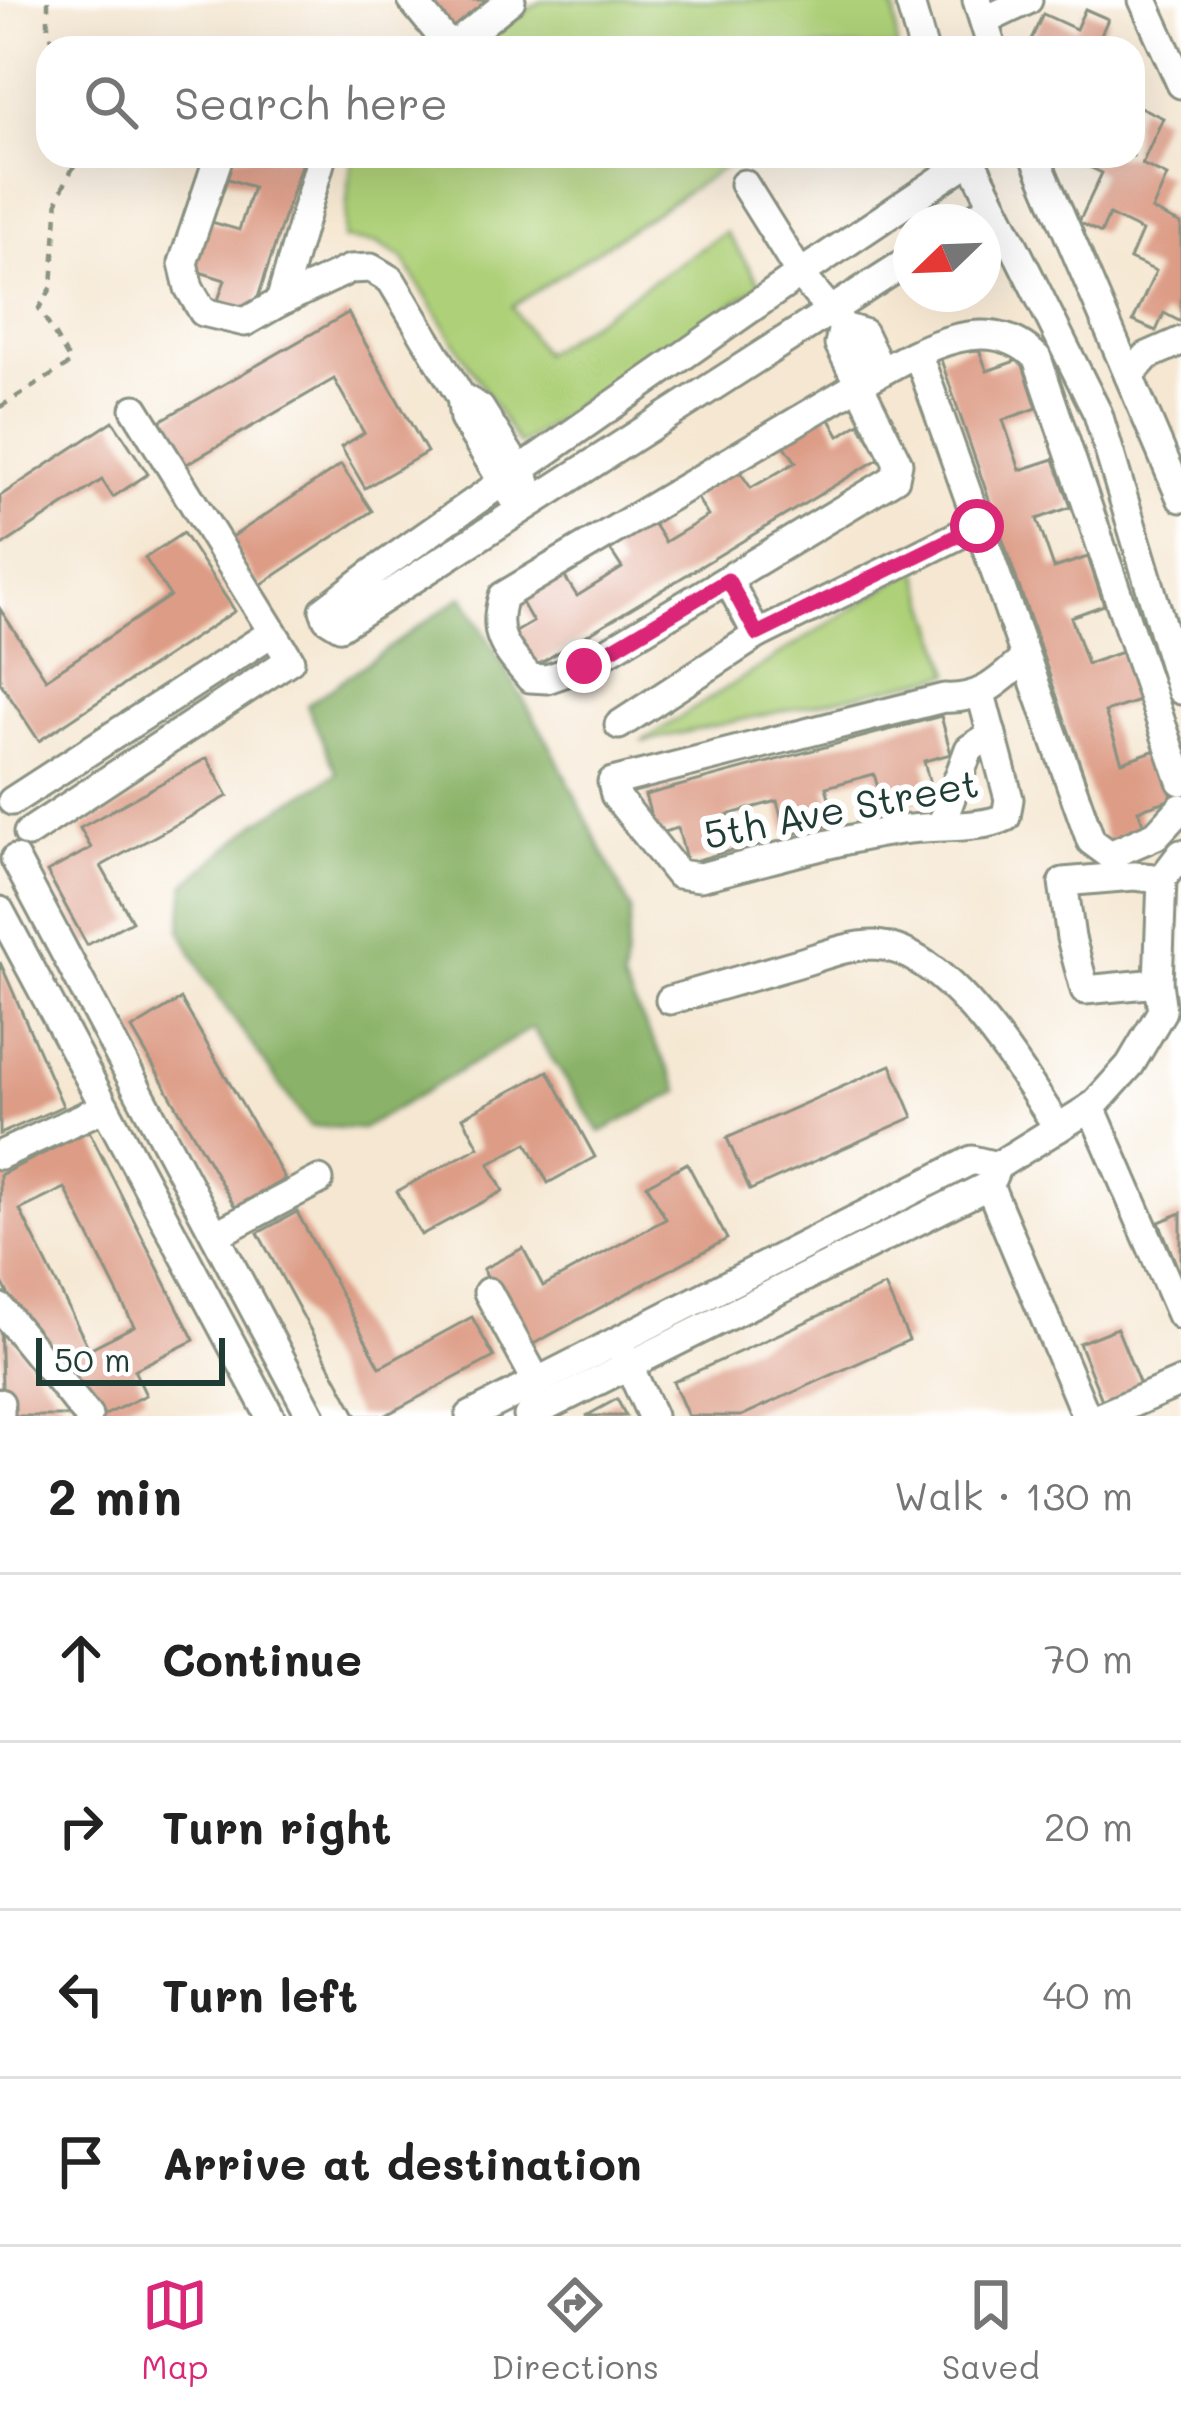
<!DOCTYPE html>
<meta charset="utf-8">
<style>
body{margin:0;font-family:Mali,sans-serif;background:#f6f6f6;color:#222}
.compass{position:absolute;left:893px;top:204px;width:108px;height:108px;border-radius:50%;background:#fff;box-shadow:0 12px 48px #0002;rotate:247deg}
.scale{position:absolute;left:36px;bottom:30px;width:189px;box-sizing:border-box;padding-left:12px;border:6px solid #1f3d34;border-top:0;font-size:33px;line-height:42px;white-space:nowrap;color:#1f3d34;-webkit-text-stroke:9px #fff;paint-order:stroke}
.stop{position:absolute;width:36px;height:36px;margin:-27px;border:9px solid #db2777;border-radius:50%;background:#fff}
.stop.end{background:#db2777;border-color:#fff;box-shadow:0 3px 12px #0008}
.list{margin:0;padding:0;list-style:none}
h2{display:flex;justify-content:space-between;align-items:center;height:156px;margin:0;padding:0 48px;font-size:51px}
h2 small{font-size:39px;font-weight:400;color:#767676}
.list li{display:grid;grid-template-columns:78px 1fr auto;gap:36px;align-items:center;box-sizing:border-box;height:168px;padding:0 48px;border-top:3px solid #e0e0e0}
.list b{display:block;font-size:45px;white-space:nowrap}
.list em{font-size:39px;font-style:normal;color:#767676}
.icon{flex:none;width:66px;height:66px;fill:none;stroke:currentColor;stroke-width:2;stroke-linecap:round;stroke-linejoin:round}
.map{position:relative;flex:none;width:1181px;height:1416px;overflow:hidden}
.search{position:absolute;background:#fff;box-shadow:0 12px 48px #0002;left:36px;right:36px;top:36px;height:132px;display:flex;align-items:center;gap:30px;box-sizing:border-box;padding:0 42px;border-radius:36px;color:#767676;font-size:45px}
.sheet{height:828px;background:#fff}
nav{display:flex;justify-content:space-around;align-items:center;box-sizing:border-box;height:168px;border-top:3px solid #e0e0e0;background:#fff;font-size:33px;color:#767676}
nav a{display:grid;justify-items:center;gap:6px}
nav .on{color:#db2777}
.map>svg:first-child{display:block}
.green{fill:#aed078;stroke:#668656;stroke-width:3}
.forest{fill:#8ab268;stroke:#54784e;stroke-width:3}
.building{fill:#dd9c86;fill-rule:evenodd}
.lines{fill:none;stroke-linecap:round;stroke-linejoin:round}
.minor-casing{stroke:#8a9282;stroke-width:33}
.path{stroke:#8a9282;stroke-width:4.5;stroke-dasharray:9 9;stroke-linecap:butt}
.minor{stroke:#fff;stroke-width:27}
.route{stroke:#db2777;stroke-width:15}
.labels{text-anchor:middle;stroke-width:12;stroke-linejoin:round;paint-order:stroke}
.street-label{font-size:39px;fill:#1f3d34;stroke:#fff}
</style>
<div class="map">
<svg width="1181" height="1416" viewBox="0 0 1181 1416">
<rect width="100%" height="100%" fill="#fff"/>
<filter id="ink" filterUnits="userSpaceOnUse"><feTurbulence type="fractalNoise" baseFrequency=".00833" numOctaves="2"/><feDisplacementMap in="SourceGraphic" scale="24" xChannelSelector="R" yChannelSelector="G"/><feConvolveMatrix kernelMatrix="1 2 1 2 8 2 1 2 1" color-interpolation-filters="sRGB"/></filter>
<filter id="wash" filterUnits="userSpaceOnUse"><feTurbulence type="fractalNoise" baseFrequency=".004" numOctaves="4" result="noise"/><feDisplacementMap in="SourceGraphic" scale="48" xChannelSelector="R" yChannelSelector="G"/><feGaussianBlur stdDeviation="2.7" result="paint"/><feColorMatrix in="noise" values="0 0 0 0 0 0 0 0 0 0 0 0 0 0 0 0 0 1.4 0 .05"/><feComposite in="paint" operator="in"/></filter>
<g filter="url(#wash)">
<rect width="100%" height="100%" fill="#f5e7d1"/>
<g class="green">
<path d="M 543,0 L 887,0 L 895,12 L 897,48 L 470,48 Z"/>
<path d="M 352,156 L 741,156 L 512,307 L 543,354 L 726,232 L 761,285 L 519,445 L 402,258 L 377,243 L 343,239 Z"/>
<path d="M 917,568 L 951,674 L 641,742 Z"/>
</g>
<path class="forest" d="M 463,596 L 551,747 L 631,910 L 623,983 L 680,1091 L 600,1132 L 532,1028 L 362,1129 L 309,1126 L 205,978 L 181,931 L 185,885 L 258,822 L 337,774 L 307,705 Z"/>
<g id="blocks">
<g class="building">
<path d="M 429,0 L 492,0 L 453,36 L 426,4 Z"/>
<path d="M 1085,9 L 1108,19 L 1095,48 L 1027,48 L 1043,14 L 1076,29 Z"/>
<path d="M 1140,107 L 1163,118 L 1142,164 L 1167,176 L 1152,210 L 1181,224 L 1181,322 L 1164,313 L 1156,331 L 1133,321 L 1156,271 L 1130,259 L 1142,231 L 1109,215 L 1101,233 L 1079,222 L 1102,173 L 1075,160 L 1077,156 L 1133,156 L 1133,122 Z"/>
<path d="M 225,156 L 304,156 L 253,313 L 217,303 L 225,280 L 190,269 L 205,220 L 239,230 L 253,187 L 219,176 Z"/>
<path d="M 348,313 L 427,452 L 365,488 L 341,447 L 364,433 L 334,379 L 185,465 L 160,421 Z"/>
<path d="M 977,344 L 987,371 L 1021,359 L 1037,408 L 1003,420 L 1020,470 L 1054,459 L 1071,507 L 1037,519 L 1054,568 L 1088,557 L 1104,605 L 1071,617 L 1087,664 L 1122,652 L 1139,701 L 1105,712 L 1122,762 L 1156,750 L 1173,799 L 1138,810 L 1146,832 L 1108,845 L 940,357 Z"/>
<path d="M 826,412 L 839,436 L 859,423 L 880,458 L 529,670 L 509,636 L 533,622 L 518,596 L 561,571 L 577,596 L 622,568 L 607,545 L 650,518 L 665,542 L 708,516 L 695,494 L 737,468 L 751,488 L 796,462 L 779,438 Z"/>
<path d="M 113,421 L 148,474 L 113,497 L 102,480 L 0,547 L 0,496 Z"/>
<path d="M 341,465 L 372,511 L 259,586 L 229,539 Z"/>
<path d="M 183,533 L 235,611 L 39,741 L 0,682 L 0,609 L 46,679 L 170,596 L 145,558 Z"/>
<path d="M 941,716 L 951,754 L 924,761 L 933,796 L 884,809 L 874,774 L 826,787 L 836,823 L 786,836 L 777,801 L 755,807 L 727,815 L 736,849 L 687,863 L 678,828 L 656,834 L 645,795 Z"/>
<path d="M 207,758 L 228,796 L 101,866 L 132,921 L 87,945 L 47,872 L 91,848 L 80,828 Z"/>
<path d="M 0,962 L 63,1106 L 0,1134 Z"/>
<path d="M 181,999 L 285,1179 L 235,1207 L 132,1029 Z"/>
<path d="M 891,1065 L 913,1117 L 750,1190 L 727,1138 Z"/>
<path d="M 548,1071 L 595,1157 L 548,1183 L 527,1143 L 489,1164 L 503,1191 L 421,1235 L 397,1191 L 479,1147 L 463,1117 Z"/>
<path d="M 89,1131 L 194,1340 L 134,1370 L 146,1395 L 103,1416 L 28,1333 L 0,1278 L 0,1175 ZM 65,1188 L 134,1326 L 89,1349 L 20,1210 Z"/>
<path d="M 687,1163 L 727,1239 L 526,1348 L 483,1269 L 523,1248 L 543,1286 L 666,1219 L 647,1185 Z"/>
<path d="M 297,1212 L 380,1367 L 472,1317 L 494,1357 L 384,1416 L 357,1416 L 258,1233 Z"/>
<path d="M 1181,1213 L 1181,1276 L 1159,1222 Z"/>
<path d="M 885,1286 L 909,1340 L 741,1416 L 688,1416 L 673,1382 Z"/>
<path d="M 0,1323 L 72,1416 L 3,1416 Z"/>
<path d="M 1117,1328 L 1142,1390 L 1104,1405 L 1079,1343 Z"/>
<path d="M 617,1399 L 626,1416 L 586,1416 Z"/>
</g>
</g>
</g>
<g filter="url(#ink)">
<use href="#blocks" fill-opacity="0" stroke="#8a9282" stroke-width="3"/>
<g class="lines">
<g class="minor-casing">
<g id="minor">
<path d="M 412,0 L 451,48 L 511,0"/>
<path d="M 909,0 L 923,48"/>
<path d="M 977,0 L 992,48"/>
<path d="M 1143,0 L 1181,84"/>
<path d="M 984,21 L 1028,0"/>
<path d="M 219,156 L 183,263 L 189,288 L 203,312 L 245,322 L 280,302"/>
<path d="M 322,156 L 280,302 L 350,269 L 371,268 L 391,280 L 461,397 L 464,419 L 512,497"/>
<path d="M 969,156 L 1098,414 L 1181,690"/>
<path d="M 1035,156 L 1181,498"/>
<path d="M 744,184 L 800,274 L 840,322"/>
<path d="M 967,222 L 993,205"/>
<path d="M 911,259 L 340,626 L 327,618 L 324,610 L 374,572 L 800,274 L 970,160"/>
<path d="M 843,327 L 839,344 L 898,463 L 895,478 L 584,666 L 547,679 L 530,678 C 505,648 491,635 503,596 L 858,385 C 910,356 985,305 1037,358 L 1181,781"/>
<path d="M 843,327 L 863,333 L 881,371"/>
<path d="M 918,355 L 1091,841 L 1110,855 L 1156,835 L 1181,808"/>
<path d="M 1129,376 L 1147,356 L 1181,341"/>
<path d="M 461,397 L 480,408 L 527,483"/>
<path d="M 757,635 L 977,526"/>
<path d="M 981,694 L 1009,799 L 1006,817 C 981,830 926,825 894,831 C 829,841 764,862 700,877 L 678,874 L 615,795 L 612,782 L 944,698 C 980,700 997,683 1023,660"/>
<path d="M 619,725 L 757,635 L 728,580"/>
<path d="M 12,801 L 273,632"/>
<path d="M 941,825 L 969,749 L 992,734"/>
<path d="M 28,833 L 290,660 L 135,409"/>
<path d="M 15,859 L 311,1416"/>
<path d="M 0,911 L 270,1416"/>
<path d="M 1158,983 L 1085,990 L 1071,938 L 1063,882 L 1134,876 L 1162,879"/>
<path d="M 670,1000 C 714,987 758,975 802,962 C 825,955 850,945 874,945 C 948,948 1022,1073 1058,1128"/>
<path d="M 1091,1107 L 1181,1315"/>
<path d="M 0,1155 L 105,1107"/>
<path d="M 989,1185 L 1086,1416"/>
<path d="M 215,1235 L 319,1180"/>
<path d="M 488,1292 L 537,1382"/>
<path d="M 0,1308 L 88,1416"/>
<path d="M 621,1349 L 652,1416"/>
<path d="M 0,1403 L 0,1413"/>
<path d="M 470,1416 L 972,1160 L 997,1166"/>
<path d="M 528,1416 L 989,1185 L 997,1166 L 1093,1106 L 1130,1065 L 1162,1011 L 1158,983 L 1162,879 L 1181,854"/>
<path d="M 1102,1416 L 1181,1382"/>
</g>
</g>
<g class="path">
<path d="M 48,0 L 48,27 L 55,48"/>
<path d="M 0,407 L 71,363 L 39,308 L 52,287 L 58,197 L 79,156"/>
</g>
<use href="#minor" class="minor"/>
</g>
</g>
<g class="lines" filter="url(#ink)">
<path class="route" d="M 584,666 L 728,580 L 757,634 L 977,526"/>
</g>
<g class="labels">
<g class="street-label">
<text transform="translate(841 809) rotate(-11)" y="14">5th Ave Street</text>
</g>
</g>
</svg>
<svg class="compass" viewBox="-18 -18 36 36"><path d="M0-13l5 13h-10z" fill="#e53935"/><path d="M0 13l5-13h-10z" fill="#767676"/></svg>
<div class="scale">50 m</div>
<div class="stop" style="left:977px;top:526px"></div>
<div class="stop end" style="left:584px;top:666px"></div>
<div class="search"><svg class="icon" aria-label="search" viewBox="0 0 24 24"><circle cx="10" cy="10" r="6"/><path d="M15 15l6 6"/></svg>Search here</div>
</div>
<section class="sheet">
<h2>2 min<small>Walk · 130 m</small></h2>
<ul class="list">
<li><svg class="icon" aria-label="ahead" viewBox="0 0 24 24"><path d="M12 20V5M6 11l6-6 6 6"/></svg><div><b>Continue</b></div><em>70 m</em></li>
<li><svg class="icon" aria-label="right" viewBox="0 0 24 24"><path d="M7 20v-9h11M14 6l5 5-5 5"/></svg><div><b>Turn right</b></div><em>20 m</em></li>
<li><svg class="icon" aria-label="left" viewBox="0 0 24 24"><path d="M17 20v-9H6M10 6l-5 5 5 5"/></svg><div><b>Turn left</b></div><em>40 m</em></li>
<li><svg class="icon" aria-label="arrive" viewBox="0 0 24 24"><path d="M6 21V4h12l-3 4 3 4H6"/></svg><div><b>Arrive at destination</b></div></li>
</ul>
</section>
<nav>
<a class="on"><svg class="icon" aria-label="map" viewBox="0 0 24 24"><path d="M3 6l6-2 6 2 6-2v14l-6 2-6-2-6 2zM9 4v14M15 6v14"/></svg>Map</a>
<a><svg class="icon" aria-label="directions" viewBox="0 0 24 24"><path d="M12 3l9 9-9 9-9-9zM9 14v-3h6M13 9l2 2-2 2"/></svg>Directions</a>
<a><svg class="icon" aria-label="saved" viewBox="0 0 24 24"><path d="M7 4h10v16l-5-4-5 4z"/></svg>Saved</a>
</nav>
